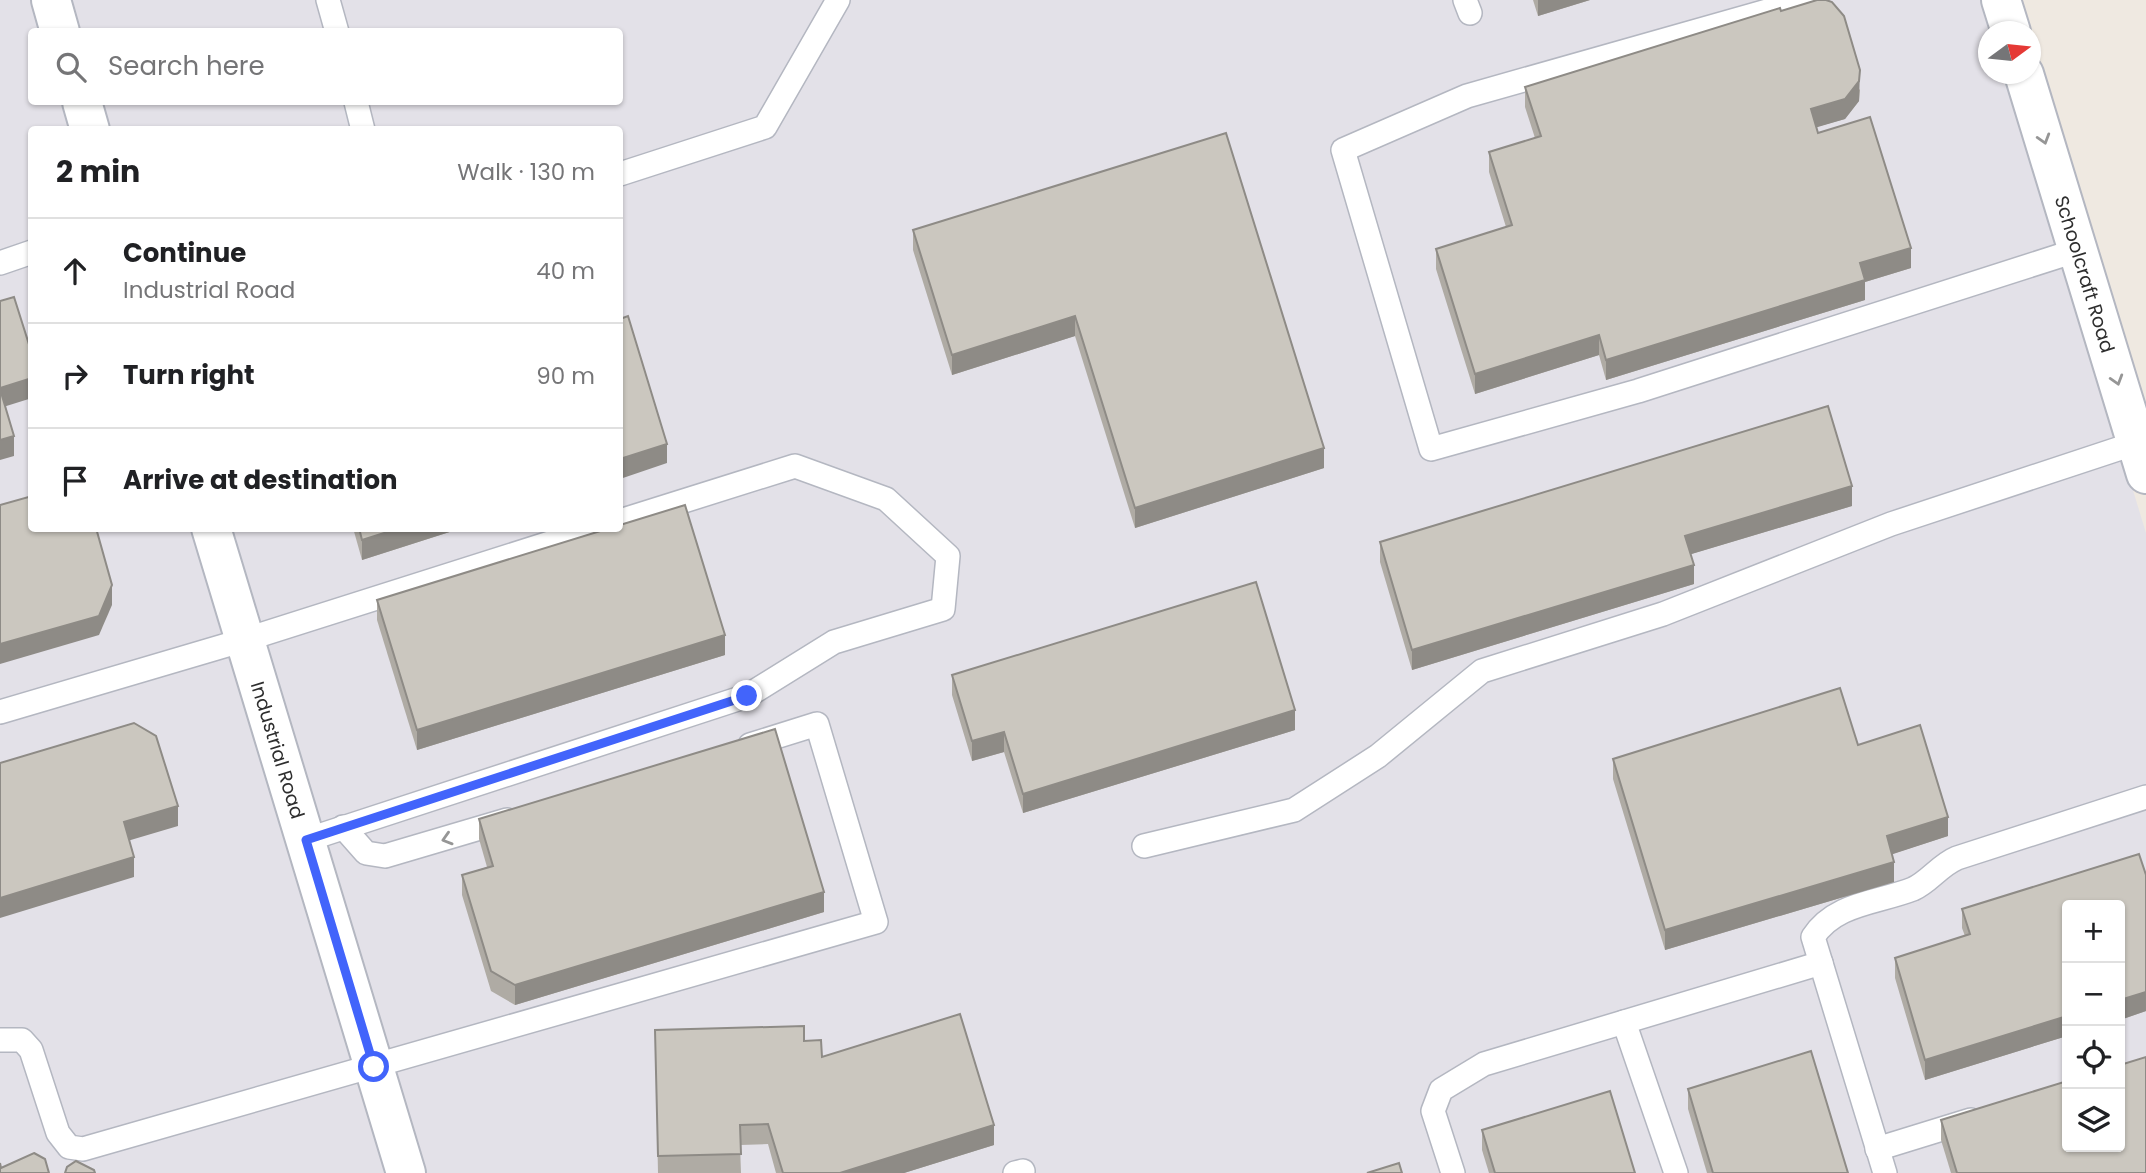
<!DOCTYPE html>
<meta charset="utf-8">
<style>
body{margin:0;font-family:Poppins,sans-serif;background:#f2f2f2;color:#202124}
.controls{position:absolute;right:21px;bottom:21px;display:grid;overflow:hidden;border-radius:7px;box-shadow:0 2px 5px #0004}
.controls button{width:63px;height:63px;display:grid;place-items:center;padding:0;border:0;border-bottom:2px solid #e0e0e0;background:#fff;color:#202124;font:35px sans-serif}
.compass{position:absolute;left:1978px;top:21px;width:63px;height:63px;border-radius:50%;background:#fff;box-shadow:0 2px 5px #0004;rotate:75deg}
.stop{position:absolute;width:21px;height:21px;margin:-16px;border:5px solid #4264fb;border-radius:50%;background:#fff}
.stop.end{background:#4264fb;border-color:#fff;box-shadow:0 2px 7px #0008}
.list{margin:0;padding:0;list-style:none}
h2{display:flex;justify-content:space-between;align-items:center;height:91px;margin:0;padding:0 28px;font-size:30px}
h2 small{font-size:23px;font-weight:400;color:#757577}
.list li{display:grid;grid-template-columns:46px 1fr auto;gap:21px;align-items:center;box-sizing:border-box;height:105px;padding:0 28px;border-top:2px solid #e0e0e0}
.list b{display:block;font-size:26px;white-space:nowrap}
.list p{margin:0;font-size:23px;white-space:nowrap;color:#757577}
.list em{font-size:23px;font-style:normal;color:#757577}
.icon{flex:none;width:38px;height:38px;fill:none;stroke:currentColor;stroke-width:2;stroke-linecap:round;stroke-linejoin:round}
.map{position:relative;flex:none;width:2146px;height:1173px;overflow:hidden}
.search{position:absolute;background:#fff;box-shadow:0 2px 5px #0004;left:28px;top:28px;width:595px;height:77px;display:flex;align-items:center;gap:18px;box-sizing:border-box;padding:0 24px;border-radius:7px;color:#757577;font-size:26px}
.panel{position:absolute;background:#fff;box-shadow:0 2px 5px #0004;left:28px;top:126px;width:595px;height:406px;border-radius:7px}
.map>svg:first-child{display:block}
.industrial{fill:#e3e1e8;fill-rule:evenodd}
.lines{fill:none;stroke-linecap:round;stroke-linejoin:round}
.lane-casing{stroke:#b4b7c1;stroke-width:26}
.street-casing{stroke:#b4b7c1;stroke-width:42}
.secondary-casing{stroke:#b4b7c1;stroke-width:42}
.lane{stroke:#fff;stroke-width:23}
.street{stroke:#fff;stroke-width:38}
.secondary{stroke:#fff;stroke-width:38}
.wall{fill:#afaba4}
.shaded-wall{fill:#8e8b86}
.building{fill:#cbc7bf;stroke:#8e8b86;stroke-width:2}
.oneway{stroke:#969696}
.route{stroke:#4264fb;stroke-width:9}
.labels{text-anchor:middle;stroke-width:5;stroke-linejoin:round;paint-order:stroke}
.street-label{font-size:19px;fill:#2e2e2e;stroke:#fff}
</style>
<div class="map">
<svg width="2146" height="1173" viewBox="0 0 2146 1173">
<rect width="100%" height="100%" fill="#efe9e1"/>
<path class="industrial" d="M 0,0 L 1984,0 L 1994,31 L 1988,32 L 1988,74 L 2006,74 L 2146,533 L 2146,1173 L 0,1173 ZM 32,32 L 620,32 L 620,102 L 32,102 ZM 32,130 L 620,130 L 620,528 L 32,528 ZM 2067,905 L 2120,905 L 2120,1147 L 2067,1147 Z"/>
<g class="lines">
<g class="lane-casing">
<g id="lane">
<path d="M 328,0 L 337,32"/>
<path d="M 1465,0 L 1470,13"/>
<path d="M 1806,0 L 1467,96 L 1343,150 L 1431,449 L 1638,391 L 2078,250"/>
<path d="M 356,102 L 363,130"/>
<path d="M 620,174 L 765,127 L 838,0"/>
<path d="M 0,263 L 32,252"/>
<path d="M 0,712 L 244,640 L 597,528"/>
<path d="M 343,827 L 366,853 L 385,856 L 507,820"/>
<path d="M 306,840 L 747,696 L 834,642 L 943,609 L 948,556 L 886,499 L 795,466 L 620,521"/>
<path d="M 1144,846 L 1294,810 L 1378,756 L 1482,671 L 1663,614 L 1891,524 L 2136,443"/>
<path d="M 1624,1022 L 1676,1173"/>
<path d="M 0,1040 L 22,1040 L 31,1050 L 58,1133 L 69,1147 L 83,1149 L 876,922 L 817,724 L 750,745"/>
<path d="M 1877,1149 L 1971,1120"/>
<path d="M 1015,1173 L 1023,1171"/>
<path d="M 1453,1173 L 1433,1111 L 1441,1090 L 1484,1064 L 1821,963"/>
<path d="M 1885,1173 L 1813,937 C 1835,903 1877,903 1913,889 C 1929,882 1940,865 1957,858 L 2146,797"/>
</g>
</g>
<g class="street-casing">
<g id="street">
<path d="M 51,0 L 60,32"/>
<path d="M 82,102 L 90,130"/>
<path d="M 211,528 L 406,1173"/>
</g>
</g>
<g class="secondary-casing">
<g id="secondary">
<path d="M 2001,0 L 2011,32"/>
<path d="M 2024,74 L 2146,474"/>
</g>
</g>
<use href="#lane" class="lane"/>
<use href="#street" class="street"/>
<use href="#secondary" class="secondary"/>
</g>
<g class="wall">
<path d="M 1533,0 L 1590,0 L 1538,16 Z"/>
<path d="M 1781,11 L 1860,90 L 1859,101 L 1845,119 L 1816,127 L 1818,133 L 1911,268 L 1865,282 L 1865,300 L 1606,380 L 1599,355 L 1475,394 L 1436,269 L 1436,249 L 1506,227 L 1489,172 L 1489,152 L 1535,138 L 1525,107 L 1525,87 Z"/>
<path d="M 1226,133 L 1324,468 L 1135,528 L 1075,336 L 952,375 L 913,250 L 913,230 Z"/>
<path d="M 1852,506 L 1691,554 L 1694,584 L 1412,670 L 1380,562 L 1380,542 Z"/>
<path d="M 353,528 L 462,528 L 362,560 Z"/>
<path d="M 377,600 L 725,655 L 417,750 L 377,620 Z"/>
<path d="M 952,675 L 1295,730 L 1023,813 L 1004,752 L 972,761 L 952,695 Z"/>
<path d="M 1858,745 L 1948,836 L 1892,854 L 1894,882 L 1665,950 L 1613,779 L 1613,759 Z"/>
<path d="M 479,819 L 824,912 L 515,1005 L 491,991 L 462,895 L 462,875 L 487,867 L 479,839 Z"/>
<path d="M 2146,875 L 2146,1011 L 2120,1020 L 2067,905 L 2067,1036 L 1925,1080 L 1895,978 L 1895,958 L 1965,936 L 1962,928 L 1962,909 Z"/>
<path d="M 655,1030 L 804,1041 L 822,1057 L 994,1145 L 904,1173 L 776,1173 L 768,1144 L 740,1145 L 741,1173 L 658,1173 Z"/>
<path d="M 1688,1089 L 1848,1173 L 1707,1173 L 1688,1109 Z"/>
<path d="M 1941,1120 L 2146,1173 L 1951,1173 L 1941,1140 Z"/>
<path d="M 1482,1130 L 1635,1173 L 1489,1173 L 1482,1150 Z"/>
</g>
<g class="shaded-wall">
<path d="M 1538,0 L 1590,0 L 1538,16 Z"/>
<path d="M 1860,70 L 1859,101 L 1845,119 L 1811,129 L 1811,109 Z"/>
<path d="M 1911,248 L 1911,268 L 1865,282 L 1865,300 L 1606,380 L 1606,360 L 1860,263 Z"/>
<path d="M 1075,316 L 1075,336 L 952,375 L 952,355 Z"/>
<path d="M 1599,335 L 1599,355 L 1475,394 L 1475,374 Z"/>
<path d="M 32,378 L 32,398 L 0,408 L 0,388 Z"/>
<path d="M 14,436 L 14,456 L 0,460 L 0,440 Z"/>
<path d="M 667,444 L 667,463 L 620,479 L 620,459 Z"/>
<path d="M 1324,448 L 1324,468 L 1135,528 L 1135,508 Z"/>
<path d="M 1852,486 L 1852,506 L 1685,556 L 1685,536 Z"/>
<path d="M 400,528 L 462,528 L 362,560 L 362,540 Z"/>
<path d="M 1694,565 L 1694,584 L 1412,670 L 1412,650 Z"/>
<path d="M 112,585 L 112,605 L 99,635 L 0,664 L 0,644 Z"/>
<path d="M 725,635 L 725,655 L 417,750 L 417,730 Z"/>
<path d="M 1295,710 L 1295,730 L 1023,813 L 1023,794 Z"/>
<path d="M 1004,732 L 1004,752 L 972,761 L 972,741 Z"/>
<path d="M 178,806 L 178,826 L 124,842 L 124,822 Z"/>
<path d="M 1948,817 L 1948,836 L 1887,856 L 1887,836 Z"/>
<path d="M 134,857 L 134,877 L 0,918 L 0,898 Z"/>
<path d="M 1894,862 L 1894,882 L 1665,950 L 1665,930 Z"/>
<path d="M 824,892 L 824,912 L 515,1005 L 515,985 Z"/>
<path d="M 2146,992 L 2146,1011 L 2120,1020 L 2120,1000 Z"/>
<path d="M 2067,1016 L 2067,1036 L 1925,1080 L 1925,1060 Z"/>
<path d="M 994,1125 L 994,1145 L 904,1173 L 840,1173 Z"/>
</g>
<g class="building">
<path d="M 1817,0 L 1826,0 L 1832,2 L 1844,16 L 1860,70 L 1859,81 L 1845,99 L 1811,109 L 1818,133 L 1870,117 L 1911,248 L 1860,263 L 1865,280 L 1606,360 L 1599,335 L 1475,374 L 1436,249 L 1512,225 L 1489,152 L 1541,136 L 1525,87 L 1780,8 L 1781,11 Z"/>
<path d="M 1226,133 L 1324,448 L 1135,508 L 1075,316 L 952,355 L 913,230 Z"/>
<path d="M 14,297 L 32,354 L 32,378 L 0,388 L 0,301 Z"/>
<path d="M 628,316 L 667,444 L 620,459 L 620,319 Z"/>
<path d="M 0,389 L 14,436 L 0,440 Z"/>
<path d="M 1828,406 L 1852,486 L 1685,536 L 1694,565 L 1412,650 L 1380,542 Z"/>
<path d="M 32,496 L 32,528 L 96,528 L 112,585 L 99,616 L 0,644 L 0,505 Z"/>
<path d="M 685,505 L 725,635 L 417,730 L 377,600 L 610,528 L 620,528 L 620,525 Z"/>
<path d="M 359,528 L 400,528 L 362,540 Z"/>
<path d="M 1256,582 L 1295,710 L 1023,794 L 1004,732 L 972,741 L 952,675 Z"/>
<path d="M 1840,688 L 1858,745 L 1920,725 L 1948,817 L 1887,836 L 1894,862 L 1665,930 L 1613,759 Z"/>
<path d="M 134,723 L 156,736 L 178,806 L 124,822 L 134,857 L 0,898 L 0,763 Z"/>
<path d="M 775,729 L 824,892 L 515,985 L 491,971 L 462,875 L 493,866 L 479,819 Z"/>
<path d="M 2139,854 L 2146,875 L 2146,992 L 2120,1000 L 2120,905 L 2067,905 L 2067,1016 L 1925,1060 L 1895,958 L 1970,934 L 1962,909 Z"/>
<path d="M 960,1014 L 994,1125 L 840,1173 L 783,1173 L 768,1124 L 740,1125 L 741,1154 L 658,1156 L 655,1030 L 804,1026 L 804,1041 L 821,1040 L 822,1057 Z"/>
<path d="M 1811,1051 L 1848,1173 L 1713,1173 L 1688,1089 Z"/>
<path d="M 2146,1057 L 2146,1173 L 1957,1173 L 1941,1120 L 2067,1081 L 2067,1147 L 2120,1147 L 2120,1065 Z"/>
<path d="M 1610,1091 L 1635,1173 L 1495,1173 L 1482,1130 Z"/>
<path d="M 34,1153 L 45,1159 L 49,1173 L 0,1173 L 0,1163 L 1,1168 Z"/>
<path d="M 76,1161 L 94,1170 L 95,1173 L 65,1173 L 67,1167 Z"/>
<path d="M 1399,1163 L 1402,1173 L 1367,1173 Z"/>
</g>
<defs><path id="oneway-chevron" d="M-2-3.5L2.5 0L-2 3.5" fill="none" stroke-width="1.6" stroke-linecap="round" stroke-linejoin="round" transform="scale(1.75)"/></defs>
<g class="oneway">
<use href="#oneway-chevron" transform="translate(2044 139) rotate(73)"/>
<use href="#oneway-chevron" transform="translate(2117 380) rotate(73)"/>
<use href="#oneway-chevron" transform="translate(447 839) rotate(163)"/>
</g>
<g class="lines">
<path class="route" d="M 374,1067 L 306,840 L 747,696"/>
</g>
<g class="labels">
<g class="street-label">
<text transform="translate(2085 274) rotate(73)" y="7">Schoolcraft Road</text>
<text transform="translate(278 750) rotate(73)" y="7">Industrial Road</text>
</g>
</g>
</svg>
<div class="controls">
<button>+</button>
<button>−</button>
<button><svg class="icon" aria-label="locate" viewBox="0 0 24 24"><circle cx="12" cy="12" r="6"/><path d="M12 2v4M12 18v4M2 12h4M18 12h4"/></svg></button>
<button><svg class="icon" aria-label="layers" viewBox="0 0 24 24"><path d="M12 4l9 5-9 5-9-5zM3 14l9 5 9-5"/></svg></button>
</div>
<svg class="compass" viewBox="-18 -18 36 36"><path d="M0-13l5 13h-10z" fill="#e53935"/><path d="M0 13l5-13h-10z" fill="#757577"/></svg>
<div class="stop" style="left:374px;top:1067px"></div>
<div class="stop end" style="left:747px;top:696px"></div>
<div class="search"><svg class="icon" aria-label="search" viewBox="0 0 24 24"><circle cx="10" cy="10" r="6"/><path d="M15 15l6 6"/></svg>Search here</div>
<section class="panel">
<h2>2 min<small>Walk · 130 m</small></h2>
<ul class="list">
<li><svg class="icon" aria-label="ahead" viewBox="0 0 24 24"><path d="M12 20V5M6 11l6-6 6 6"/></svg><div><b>Continue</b><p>Industrial Road</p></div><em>40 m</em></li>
<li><svg class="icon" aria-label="right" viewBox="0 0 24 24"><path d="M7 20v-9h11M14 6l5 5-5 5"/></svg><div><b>Turn right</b></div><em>90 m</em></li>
<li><svg class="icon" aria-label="arrive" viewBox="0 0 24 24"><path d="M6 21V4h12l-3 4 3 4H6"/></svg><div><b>Arrive at destination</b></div></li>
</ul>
</section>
</div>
